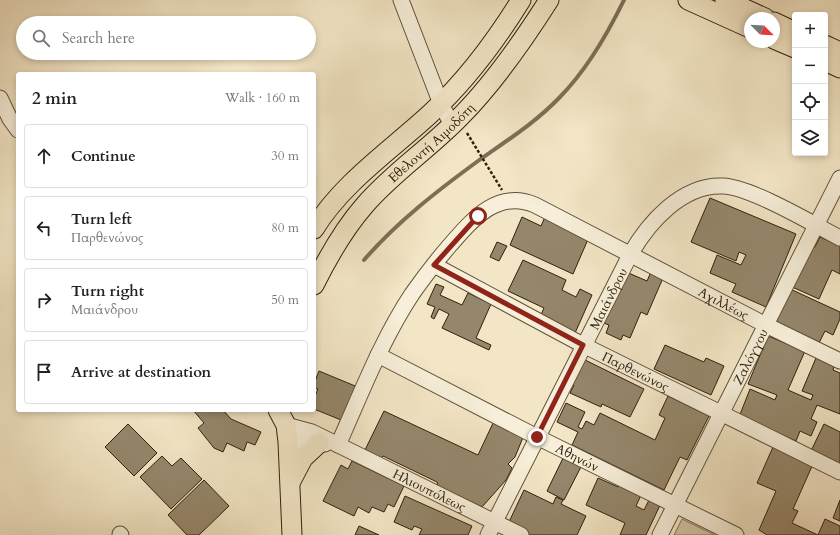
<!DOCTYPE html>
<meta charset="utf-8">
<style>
body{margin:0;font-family:Cardo,serif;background:#f2f2f2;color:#222}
.controls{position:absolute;right:12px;top:12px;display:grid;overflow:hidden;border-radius:4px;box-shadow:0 2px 6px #0003}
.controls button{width:36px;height:36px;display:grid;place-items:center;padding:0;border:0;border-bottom:1px solid #e0e0e0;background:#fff;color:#222;font:20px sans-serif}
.compass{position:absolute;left:744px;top:12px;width:36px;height:36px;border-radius:50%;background:#fff;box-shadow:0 2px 6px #0003;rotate:114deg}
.stop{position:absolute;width:12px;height:12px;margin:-9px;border:3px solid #8f2418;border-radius:50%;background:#fff}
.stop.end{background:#8f2418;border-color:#fff;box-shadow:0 1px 4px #0008}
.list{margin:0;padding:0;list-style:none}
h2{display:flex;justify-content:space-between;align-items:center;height:52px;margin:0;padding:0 16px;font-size:17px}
h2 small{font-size:13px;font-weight:400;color:#767676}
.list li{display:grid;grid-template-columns:26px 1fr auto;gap:12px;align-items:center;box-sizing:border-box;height:64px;margin:0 8px 8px;padding:0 8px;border:1px solid #e0e0e0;border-radius:4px}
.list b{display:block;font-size:15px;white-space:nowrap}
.list p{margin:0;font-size:13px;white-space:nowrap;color:#767676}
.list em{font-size:13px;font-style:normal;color:#767676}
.icon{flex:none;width:22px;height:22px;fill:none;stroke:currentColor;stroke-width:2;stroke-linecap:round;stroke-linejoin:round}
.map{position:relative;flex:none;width:840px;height:535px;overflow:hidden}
.search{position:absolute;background:#fff;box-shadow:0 2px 6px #0003;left:16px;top:16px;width:300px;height:44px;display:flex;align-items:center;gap:10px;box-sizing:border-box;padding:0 14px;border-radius:22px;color:#767676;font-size:15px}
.panel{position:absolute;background:#fff;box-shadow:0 2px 6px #0003;left:16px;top:72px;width:300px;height:340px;border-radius:4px}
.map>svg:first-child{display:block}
.green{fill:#d2c4a6;stroke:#817258}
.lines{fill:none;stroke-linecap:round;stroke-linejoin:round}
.stream{stroke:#7d6f55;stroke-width:4}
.building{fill:#95876c;stroke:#30200b}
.minor-casing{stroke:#61523a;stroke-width:17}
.major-casing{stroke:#30200b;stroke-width:21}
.path{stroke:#30200b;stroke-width:2.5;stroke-dasharray:3 2;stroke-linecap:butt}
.minor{stroke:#f7efda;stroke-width:15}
.major{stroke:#f3e6c6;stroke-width:19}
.route{stroke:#8f2418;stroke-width:5}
.labels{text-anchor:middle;stroke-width:3.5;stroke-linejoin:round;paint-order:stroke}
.street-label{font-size:13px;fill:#30200b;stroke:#f7efda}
</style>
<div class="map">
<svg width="840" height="535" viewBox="0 0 840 535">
<rect width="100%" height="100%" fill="#f3e6c6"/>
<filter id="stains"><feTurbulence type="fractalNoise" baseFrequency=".005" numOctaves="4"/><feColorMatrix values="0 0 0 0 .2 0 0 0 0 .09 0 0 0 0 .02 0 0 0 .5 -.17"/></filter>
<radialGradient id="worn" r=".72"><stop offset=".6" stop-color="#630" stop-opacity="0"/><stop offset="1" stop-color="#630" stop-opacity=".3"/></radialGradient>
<path class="green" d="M 682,519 L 715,535 L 674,535 Z"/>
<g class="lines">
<path class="stream" d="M 364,260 C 397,222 437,191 478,161 C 506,141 535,123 559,98 C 587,70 607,35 624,0"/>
</g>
<g class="building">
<path d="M 710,198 L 796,234 L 766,307 L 732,292 L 736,284 L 710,273 L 717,255 L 741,265 L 746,255 L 739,252 L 736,261 L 691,242 Z"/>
<path d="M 522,217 L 541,226 L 545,217 L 589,237 L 573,274 L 510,245 Z"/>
<path d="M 820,237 L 840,246 L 840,274 L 832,270 L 819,299 L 790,286 L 809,245 L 815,247 Z"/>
<path d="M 497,242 L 507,246 L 499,261 L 490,257 Z"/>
<path d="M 523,260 L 566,280 L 562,290 L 576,297 L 580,289 L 592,295 L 575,333 L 540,317 L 544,308 L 508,291 Z"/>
<path d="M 624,271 L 647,281 L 651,272 L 663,278 L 647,315 L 641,312 L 630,338 L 623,335 L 621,340 L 606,333 L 609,325 L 601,322 Z"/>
<path d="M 436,284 L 444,287 L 440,295 L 462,305 L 468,293 L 491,304 L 476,338 L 491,345 L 489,350 L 442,328 L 449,314 L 439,309 L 434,319 L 431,317 L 435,307 L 427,304 Z"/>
<path d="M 788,288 L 840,312 L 840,319 L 833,335 L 825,331 L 819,343 L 772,321 Z"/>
<path d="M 768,336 L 805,351 L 788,390 L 811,400 L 813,395 L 802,391 L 816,358 L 834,366 L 833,370 L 840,373 L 840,414 L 817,405 L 811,419 L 817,422 L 811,436 L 800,431 L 796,441 L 739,417 L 750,389 L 775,400 L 777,395 L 748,384 Z"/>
<path d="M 665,345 L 704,362 L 706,358 L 724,366 L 711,395 L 654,369 Z"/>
<path d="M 581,358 L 644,389 L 630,417 L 602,404 L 601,407 L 570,393 L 574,385 L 569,382 Z"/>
<path d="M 319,371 L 360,388 L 346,422 L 314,409 L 314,398 L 318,389 L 314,388 L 314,384 Z"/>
<path d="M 668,396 L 709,416 L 687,460 L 680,457 L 664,490 L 572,445 L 578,432 L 557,422 L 566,403 L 585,412 L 578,427 L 582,429 L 586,421 L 594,425 L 600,413 L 655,440 L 665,418 L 659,415 Z"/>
<path d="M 193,410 L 223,410 L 231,419 L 261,432 L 255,445 L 247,442 L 244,451 L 227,443 L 223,452 L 214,448 L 198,428 L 204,423 Z"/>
<path d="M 384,411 L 478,455 L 494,421 L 524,435 L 515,457 L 508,464 L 512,468 L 506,480 L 482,507 L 438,486 L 437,482 L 383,456 L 380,459 L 364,452 Z"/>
<path d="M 128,424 L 157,453 L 134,476 L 105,447 Z"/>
<path d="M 824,424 L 840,432 L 840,466 L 810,453 Z"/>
<path d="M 773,447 L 813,464 L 793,509 L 798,511 L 792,523 L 818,535 L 825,519 L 840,526 L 840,535 L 767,535 L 759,530 L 776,491 L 757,483 Z"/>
<path d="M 566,452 L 584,461 L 564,500 L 547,491 Z"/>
<path d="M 162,456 L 172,466 L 181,458 L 202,479 L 171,509 L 140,477 Z"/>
<path d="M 352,461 L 404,486 L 394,507 L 388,504 L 384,512 L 372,507 L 369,513 L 358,507 L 354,516 L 323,501 L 341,465 L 348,469 Z"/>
<path d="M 598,478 L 618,487 L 620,483 L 642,493 L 636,506 L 644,510 L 651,496 L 662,501 L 646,535 L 620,535 L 625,523 L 586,505 Z"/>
<path d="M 204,480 L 229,506 L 199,535 L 187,535 L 168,515 Z"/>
<path d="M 524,490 L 553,504 L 556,497 L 563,500 L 561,504 L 586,516 L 577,535 L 530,535 L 508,524 Z"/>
<path d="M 405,496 L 472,526 L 468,535 L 419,535 L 422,529 L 414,526 L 412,530 L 394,522 Z"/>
<path d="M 840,500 L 840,521 L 833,518 Z"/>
<path d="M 359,526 L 379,535 L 355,535 Z"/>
</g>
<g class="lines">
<g class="minor-casing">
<g id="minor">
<path d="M 401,0 L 441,104 L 452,125"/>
<path d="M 0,98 L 10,119 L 18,130"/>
<path id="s1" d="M 434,265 L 583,345 L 840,472"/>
<path id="s2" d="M 378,355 L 537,437 L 736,535"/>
<path id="s3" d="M 286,425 L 312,432 L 521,535"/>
<path d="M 288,442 L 325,444"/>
<path id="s4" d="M 338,445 C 361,394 381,341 412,294 C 424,277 437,260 451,244 C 473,219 498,189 535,205 L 766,325 L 840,361"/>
<path d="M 120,534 L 121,535"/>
<path id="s5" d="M 488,535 L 630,255 C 648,223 682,184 723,186 C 751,187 813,224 840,238"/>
<path id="s6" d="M 660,535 L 840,178"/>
</g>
</g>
<g class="major-casing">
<g id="major">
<path d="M 688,0 L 750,28"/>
<path d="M 725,0 L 765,18"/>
<path d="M 774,22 L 795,32"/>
<path d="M 774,39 L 795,48"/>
<path d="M 825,45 L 840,52"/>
<path d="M 825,61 L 840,68"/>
<path d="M 314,229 C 342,183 391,150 430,114 C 467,80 495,42 521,0"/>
<path id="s7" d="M 314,285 C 328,257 343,230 364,206 C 392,173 429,149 459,118 C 494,83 523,41 549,0"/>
<path d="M 278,410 L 286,425 L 288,442 L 292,535"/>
<path d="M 291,481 L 303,458 L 319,443"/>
</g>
</g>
<path class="path" d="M 467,133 L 502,190"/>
<use href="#minor" class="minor"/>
<use href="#major" class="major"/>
</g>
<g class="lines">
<path class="route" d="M 478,216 L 434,265 L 583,345 L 537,437"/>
</g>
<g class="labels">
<g class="street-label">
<text dy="5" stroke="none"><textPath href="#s7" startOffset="186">Εθελοντή Αιμοδότη</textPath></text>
<text dy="5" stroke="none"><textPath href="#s5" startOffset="265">Μαιάνδρου</textPath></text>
<text dy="5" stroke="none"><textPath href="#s4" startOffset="545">Αχιλλέως</textPath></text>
<text dy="5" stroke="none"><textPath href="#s6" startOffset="200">Ζαλόγγου</textPath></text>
<text dy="5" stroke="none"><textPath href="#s1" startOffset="228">Παρθενώνος</textPath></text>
<text dy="5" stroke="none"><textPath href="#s2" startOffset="224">Αθηνών</textPath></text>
<text dy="5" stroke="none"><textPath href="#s3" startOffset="158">Ηλιουπόλεως</textPath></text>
</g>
</g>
<rect width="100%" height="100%" filter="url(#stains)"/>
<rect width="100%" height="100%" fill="url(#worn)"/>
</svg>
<div class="controls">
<button>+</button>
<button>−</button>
<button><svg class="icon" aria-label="locate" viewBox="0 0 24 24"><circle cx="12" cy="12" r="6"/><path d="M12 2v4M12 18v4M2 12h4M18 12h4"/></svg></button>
<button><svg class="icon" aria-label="layers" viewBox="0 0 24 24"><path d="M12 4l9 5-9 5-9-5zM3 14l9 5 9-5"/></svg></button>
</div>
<svg class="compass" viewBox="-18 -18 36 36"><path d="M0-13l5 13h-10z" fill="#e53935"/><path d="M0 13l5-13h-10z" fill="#767676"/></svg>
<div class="stop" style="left:478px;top:216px"></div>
<div class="stop end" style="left:537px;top:437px"></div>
<div class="search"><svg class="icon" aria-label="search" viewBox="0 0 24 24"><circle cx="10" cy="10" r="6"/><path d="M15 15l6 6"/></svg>Search here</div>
<section class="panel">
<h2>2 min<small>Walk · 160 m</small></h2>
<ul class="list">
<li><svg class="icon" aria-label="ahead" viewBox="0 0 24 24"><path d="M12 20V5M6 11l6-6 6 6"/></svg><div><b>Continue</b></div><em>30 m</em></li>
<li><svg class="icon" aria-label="left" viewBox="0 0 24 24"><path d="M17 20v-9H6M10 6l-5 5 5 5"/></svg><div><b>Turn left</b><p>Παρθενώνος</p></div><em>80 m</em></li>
<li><svg class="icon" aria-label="right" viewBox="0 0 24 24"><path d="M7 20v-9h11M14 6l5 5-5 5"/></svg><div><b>Turn right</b><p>Μαιάνδρου</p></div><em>50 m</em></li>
<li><svg class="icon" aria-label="arrive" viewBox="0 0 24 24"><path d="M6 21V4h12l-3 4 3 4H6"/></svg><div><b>Arrive at destination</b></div></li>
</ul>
</section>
</div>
